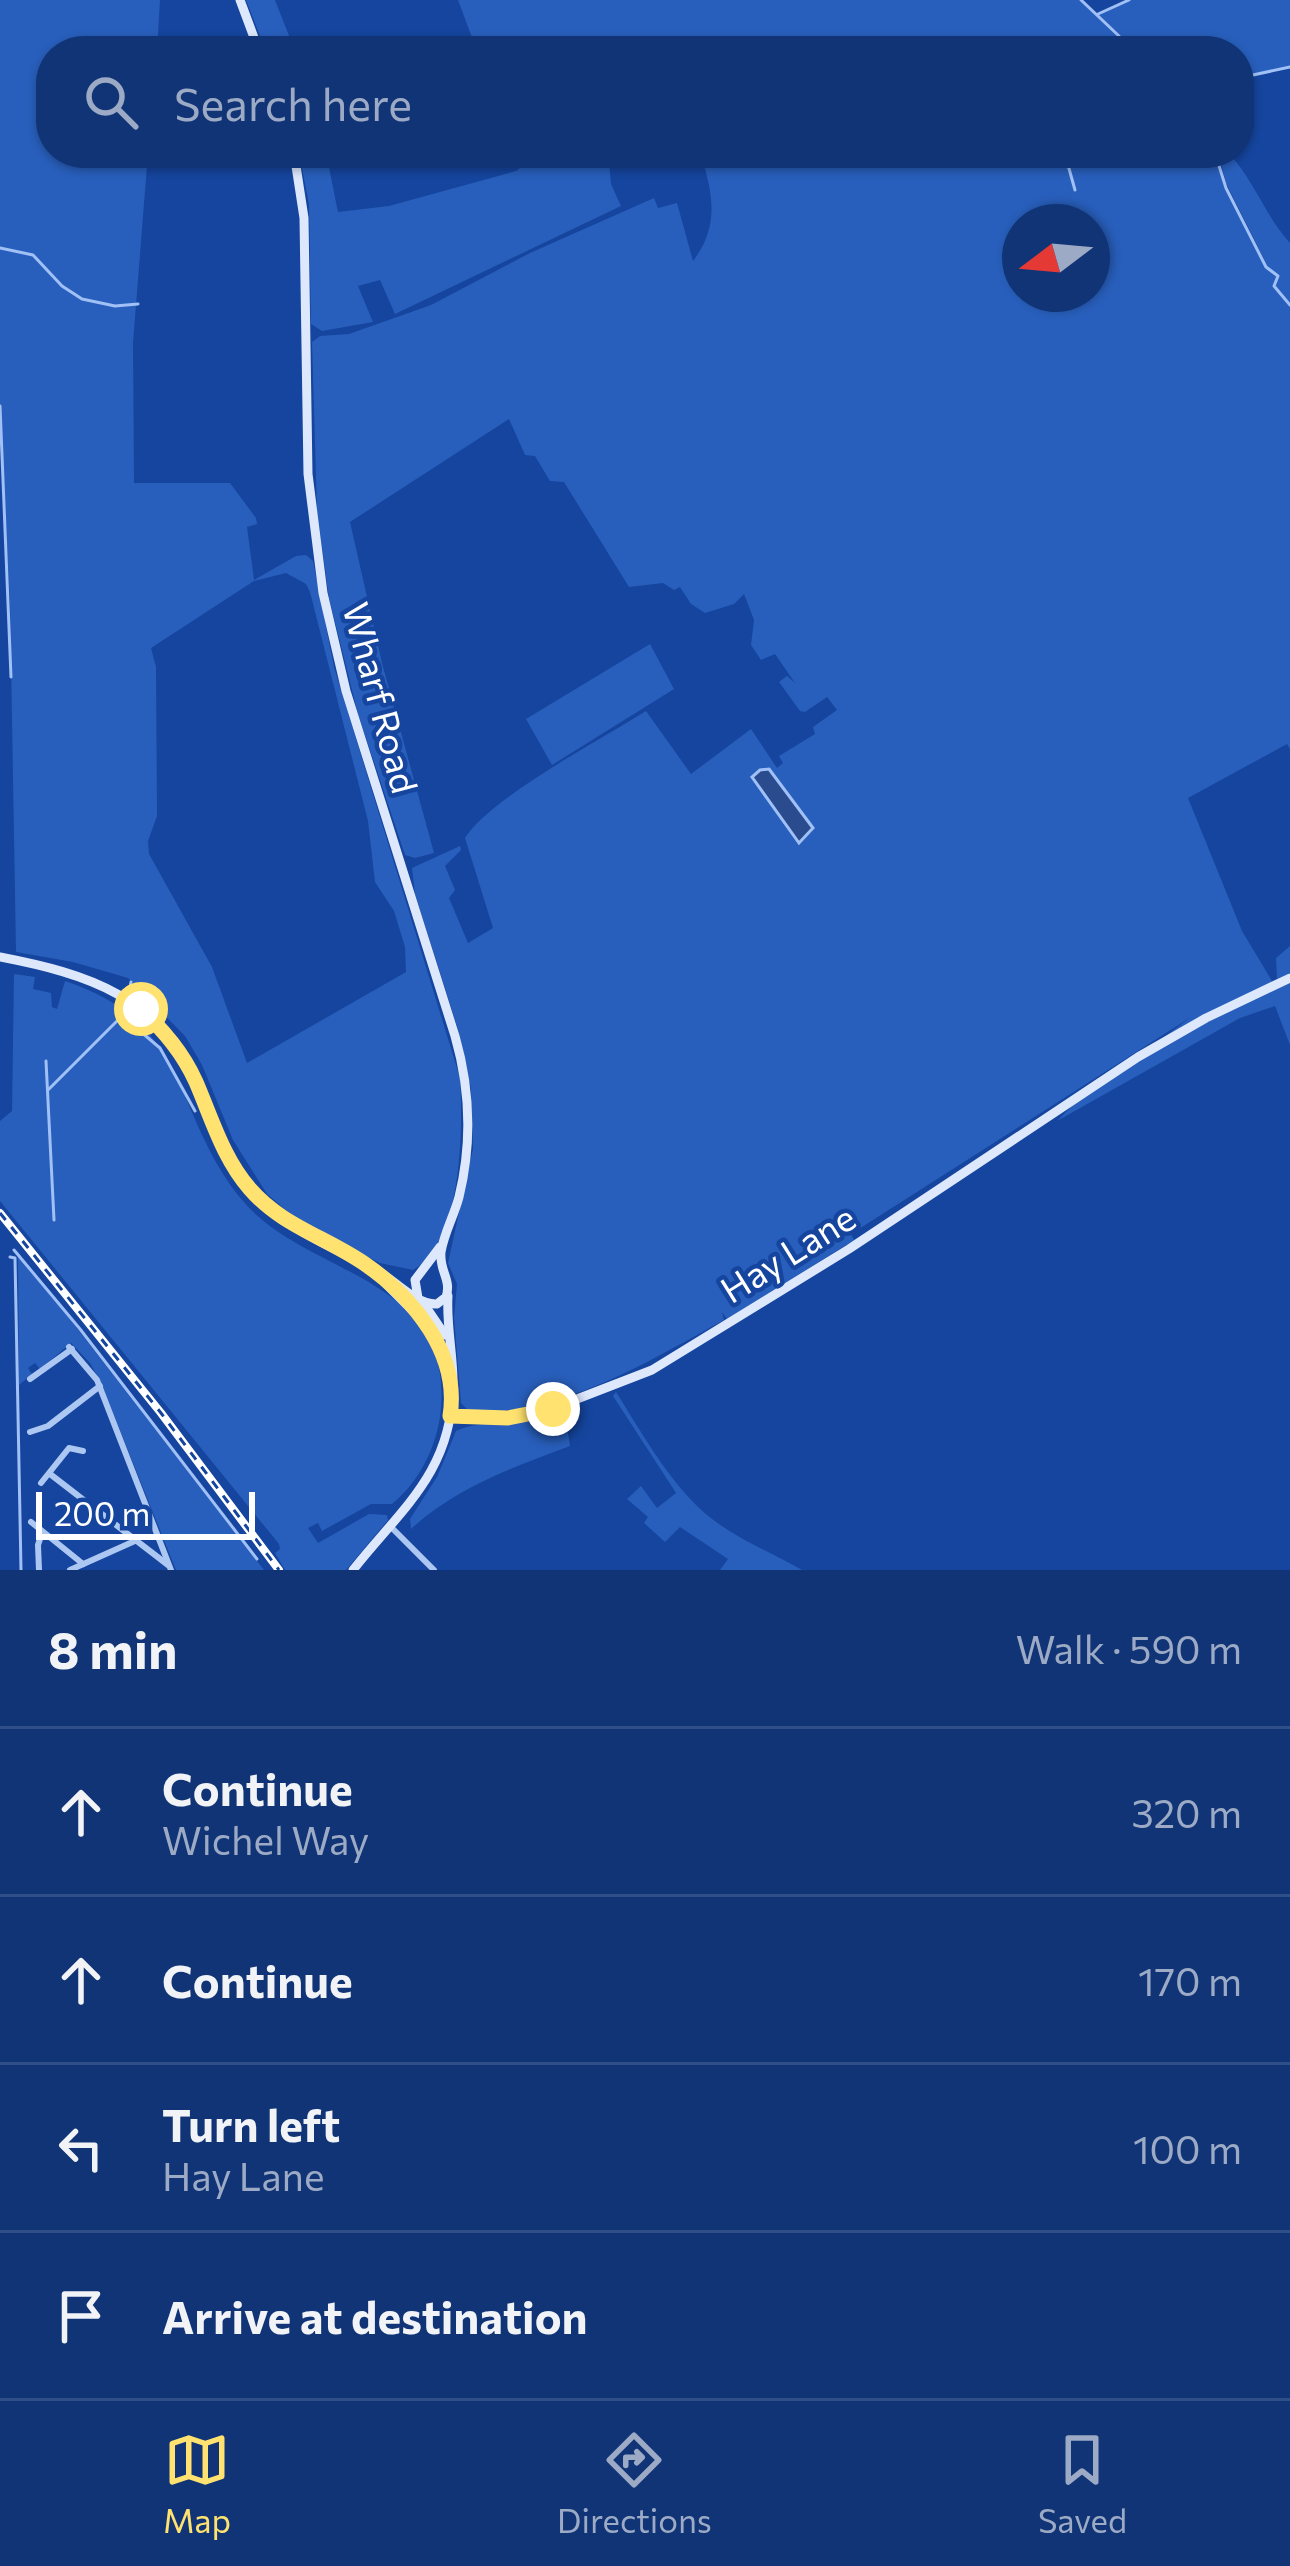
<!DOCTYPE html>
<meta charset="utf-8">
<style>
body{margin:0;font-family:Commissioner,sans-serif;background:#1e3f7e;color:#f1f3f6}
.compass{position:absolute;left:1002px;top:204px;width:108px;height:108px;border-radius:50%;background:#103476;box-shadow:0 3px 9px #0004;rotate:254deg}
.scale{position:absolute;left:36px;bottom:30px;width:219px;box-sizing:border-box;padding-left:12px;border:6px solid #fff;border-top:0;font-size:33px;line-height:42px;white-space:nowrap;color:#fff;-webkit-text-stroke:9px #15459e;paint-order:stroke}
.stop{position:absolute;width:36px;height:36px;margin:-27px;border:9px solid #ffe26f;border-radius:50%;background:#fff}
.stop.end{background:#ffe26f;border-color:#fff;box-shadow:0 3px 12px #0008}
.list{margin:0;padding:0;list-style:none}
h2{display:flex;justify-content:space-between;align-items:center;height:156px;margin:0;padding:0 48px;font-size:51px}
h2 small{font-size:39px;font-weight:400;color:#9caac5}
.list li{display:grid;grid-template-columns:78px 1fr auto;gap:36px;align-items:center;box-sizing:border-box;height:168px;padding:0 48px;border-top:3px solid #304f88}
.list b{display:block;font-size:45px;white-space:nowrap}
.list p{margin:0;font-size:39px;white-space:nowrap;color:#9caac5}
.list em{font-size:39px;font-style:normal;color:#9caac5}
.icon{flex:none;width:66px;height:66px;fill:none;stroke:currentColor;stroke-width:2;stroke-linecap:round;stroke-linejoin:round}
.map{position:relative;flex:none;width:1290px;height:1570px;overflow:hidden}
.search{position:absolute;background:#103476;box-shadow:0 3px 9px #0004;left:36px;right:36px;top:36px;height:132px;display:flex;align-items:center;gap:30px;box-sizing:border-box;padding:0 42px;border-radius:48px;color:#9caac5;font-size:45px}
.sheet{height:828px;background:#103476}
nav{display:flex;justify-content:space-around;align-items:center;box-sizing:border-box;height:168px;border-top:3px solid #304f88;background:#103476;font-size:33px;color:#9caac5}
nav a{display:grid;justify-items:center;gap:6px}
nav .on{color:#ffe26f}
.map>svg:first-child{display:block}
.green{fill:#285fbc;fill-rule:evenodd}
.water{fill:#2a4c8f;stroke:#a0c0f6;stroke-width:3}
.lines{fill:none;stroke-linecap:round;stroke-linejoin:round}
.stream{stroke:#a0c0f6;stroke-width:3}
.street{stroke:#adc7f3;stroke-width:6}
.secondary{stroke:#dde8fd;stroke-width:9}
.rail-casing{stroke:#fff;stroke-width:8}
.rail{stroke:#15459e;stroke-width:3;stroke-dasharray:9;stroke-linecap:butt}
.route{stroke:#ffe26f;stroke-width:15}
.labels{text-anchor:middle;stroke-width:9;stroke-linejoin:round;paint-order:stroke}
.street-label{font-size:36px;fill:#fff;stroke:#15459e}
</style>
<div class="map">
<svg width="1290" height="1570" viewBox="0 0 1290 1570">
<rect width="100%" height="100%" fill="#15459e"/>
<g class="green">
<path d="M 0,0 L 160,0 L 157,51 L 51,51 L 51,153 L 148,153 L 133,343 L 134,483 L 230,483 L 256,518 L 257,524 L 247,527 L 254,580 L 296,556 L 306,555 L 313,561 L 334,667 L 460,1078 C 463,1127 463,1243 413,1270 L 380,1263 L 306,1227 L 267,1194 L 233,1140 L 202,1065 L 185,1036 L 128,978 L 73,962 L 16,952 L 10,604 L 0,406 ZM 286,573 L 306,584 L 310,592 L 368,821 L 375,882 L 394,911 L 405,947 L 406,972 L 247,1063 L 212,967 L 149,854 L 148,841 L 157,816 L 156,667 L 151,648 L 254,581 Z"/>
<path d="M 246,0 L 275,0 L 295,51 L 266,51 Z"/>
<path d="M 458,0 L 1081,0 L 1097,14 L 1129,0 L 1290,0 L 1290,67 L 1239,78 L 1239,51 L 477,51 Z"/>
<path d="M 299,153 L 326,153 L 338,212 L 389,206 L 516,171 L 525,164 L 524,153 L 608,153 L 611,184 L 621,206 L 395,314 L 380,280 L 358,286 L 373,322 L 322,331 L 311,324 L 309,204 Z"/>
<path d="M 700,153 L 1215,153 L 1226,188 L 1269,269 L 1226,183 L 1218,153 L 1228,153 C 1254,179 1265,216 1290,243 L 1290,749 L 1287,744 L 1188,798 L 1242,931 L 1272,981 L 1277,979 L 1276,958 L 1290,946 L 1290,973 L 1283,977 L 1290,977 L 1290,1045 L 1275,1006 L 1240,1018 L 1057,1121 L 1075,1103 L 1191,1017 L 851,1234 L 854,1240 L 727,1319 L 722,1312 L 724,1320 C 642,1365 567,1412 471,1413 L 461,1403 L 454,1317 L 457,1284 L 448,1263 L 473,1149 L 471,1089 L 458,1029 L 415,894 L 412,868 L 460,846 L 461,850 L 445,866 L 455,890 L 449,898 L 468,943 L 493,928 L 465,838 C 491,797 602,739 646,711 L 691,774 L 751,729 L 777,768 L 783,763 L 779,756 L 815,734 L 813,727 L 837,710 L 827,697 L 805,712 L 800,711 L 779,682 L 787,676 L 795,683 L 775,654 L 761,660 L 751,645 L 754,620 L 744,594 L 734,604 L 705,613 L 691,604 L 680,587 L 674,590 L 663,583 L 629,587 L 564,482 L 550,481 L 535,456 L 525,455 L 509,419 L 350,522 L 382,663 L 434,853 L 415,858 L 405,855 L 358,714 L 329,598 L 317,510 L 312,342 L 320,336 L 349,334 L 431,305 L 530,253 L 654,198 L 658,208 L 677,203 L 693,261 C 720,226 713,192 700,153 ZM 1020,222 L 1092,222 L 1092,294 L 1020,294 Z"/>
<path d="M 650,644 L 674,689 L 552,765 L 526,719 Z"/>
<path d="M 14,974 L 35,977 L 33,989 L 51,993 L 52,1007 L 57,1009 L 65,981 C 193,1023 171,1115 243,1201 C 306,1277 459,1275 440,1417 C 435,1450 418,1483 392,1504 L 371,1504 L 322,1531 L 318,1523 L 308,1528 L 318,1543 L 369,1514 L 387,1515 L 388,1520 L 346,1570 L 285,1570 L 275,1553 L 280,1549 L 279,1544 L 0,1201 L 0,1121 L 12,1111 Z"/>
<path d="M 18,1252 L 264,1570 L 176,1570 L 101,1383 L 90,1363 L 71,1343 L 40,1369 L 35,1363 L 28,1368 L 32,1374 L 19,1385 Z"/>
<path d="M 616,1392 C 646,1439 678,1500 728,1530 C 751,1545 778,1556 802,1570 L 720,1570 L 728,1559 L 680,1527 L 665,1542 L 644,1523 L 648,1517 L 627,1499 L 641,1486 L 657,1508 L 676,1493 L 613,1396 Z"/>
<path d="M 565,1413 L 570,1446 C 514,1467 455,1488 411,1529 L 410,1519 L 437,1477 L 456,1431 C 478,1420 534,1422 565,1413 Z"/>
</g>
<path class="water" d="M 769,769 L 813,828 L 799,843 L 752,777 L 760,770 Z"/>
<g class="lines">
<g class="stream">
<path d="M 1081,0 L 1119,36 L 1124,51"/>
<path d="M 1098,14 L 1129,0"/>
<path d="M 1239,78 L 1290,67"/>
<path d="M 1074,153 L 1068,165 L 1075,190"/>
<path d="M 1215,153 L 1226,188 L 1266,267 L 1278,276 L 1274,286 L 1290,305"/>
<path d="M 0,248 L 33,255 L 62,286 L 82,299 L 115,306 L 138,304"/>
<path d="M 0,406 L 11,677"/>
<path d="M 130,987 L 131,982"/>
<path d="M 46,1061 L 54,1220"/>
<path d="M 48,1090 L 122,1016 L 160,1048 L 195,1111"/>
<path d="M 14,1250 L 80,1329 L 257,1559"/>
<path d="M 10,1257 L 15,1258 L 21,1570"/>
</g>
<g class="street">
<path d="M 69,1347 L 97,1380 L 171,1570"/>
<path d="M 30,1379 L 72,1349"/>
<path d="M 30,1432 L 48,1426 L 100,1386"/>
<path d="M 50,1474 L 168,1565"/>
<path d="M 41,1483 L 69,1448 L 83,1451"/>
<path d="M 31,1522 L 83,1564"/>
<path d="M 391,1527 L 434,1570"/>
<path d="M 39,1570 L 38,1545 L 42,1533"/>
<path d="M 70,1570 L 137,1540"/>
</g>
<g class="secondary">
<path d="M 240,0 L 259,51"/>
<path d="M 0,957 C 88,974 159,996 197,1085 C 213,1122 224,1160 251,1191 C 284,1228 331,1247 375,1269 C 394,1279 415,1305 437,1304 L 446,1297 C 452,1280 439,1271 441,1252 C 444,1233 454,1216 459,1197 C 472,1144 470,1088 455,1036 L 346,691 L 323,593 L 308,474 L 304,218 L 294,153"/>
<path d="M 374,1272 L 424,1322 L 448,1365"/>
<path d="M 418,1298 L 415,1280 L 440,1247"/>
<path d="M 424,1304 L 445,1335"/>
<path d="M 450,1416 L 508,1418 L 546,1411 L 652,1370 L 849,1249 L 1138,1057 L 1206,1018 L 1290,978"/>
<path d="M 353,1570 C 401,1509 451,1473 453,1388 C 454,1357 446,1327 448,1296"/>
</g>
<g class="rail-casing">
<path id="rail" d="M 0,1213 L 161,1413 L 279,1570"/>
</g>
<use href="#rail" class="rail"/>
</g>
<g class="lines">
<path class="route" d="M 141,1009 C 164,1031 183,1053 196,1082 C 212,1119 223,1158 250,1189 C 282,1226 326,1237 365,1264 C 414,1298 460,1354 450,1416 L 508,1418 L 553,1409"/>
</g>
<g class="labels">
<g class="street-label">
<text transform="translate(380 698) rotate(75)" y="13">Wharf Road</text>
<text transform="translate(788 1254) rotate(-32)" y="13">Hay Lane</text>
</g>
</g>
</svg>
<svg class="compass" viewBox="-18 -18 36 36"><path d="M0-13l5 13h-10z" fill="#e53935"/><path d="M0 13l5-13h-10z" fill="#9caac5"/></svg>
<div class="scale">200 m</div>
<div class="stop" style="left:141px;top:1009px"></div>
<div class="stop end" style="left:553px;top:1409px"></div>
<div class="search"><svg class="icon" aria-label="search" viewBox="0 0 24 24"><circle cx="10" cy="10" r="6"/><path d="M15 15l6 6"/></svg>Search here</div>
</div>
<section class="sheet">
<h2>8 min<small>Walk · 590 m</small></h2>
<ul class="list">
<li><svg class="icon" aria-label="ahead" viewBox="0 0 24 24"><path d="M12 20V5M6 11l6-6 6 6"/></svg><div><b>Continue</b><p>Wichel Way</p></div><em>320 m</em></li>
<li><svg class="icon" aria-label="ahead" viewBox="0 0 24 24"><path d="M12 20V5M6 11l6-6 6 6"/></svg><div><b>Continue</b></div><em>170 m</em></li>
<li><svg class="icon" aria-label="left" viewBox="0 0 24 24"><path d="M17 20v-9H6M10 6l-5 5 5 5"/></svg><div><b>Turn left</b><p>Hay Lane</p></div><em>100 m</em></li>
<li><svg class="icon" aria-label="arrive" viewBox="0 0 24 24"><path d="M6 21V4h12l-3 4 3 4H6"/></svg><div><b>Arrive at destination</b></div></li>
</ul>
</section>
<nav>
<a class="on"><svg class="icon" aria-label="map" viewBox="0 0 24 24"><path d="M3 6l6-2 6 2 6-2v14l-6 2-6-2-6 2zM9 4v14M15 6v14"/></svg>Map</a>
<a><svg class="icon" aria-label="directions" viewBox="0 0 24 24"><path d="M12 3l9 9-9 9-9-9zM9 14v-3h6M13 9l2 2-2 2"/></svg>Directions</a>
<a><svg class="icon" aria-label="saved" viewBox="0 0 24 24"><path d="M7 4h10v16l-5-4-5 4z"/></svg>Saved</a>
</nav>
